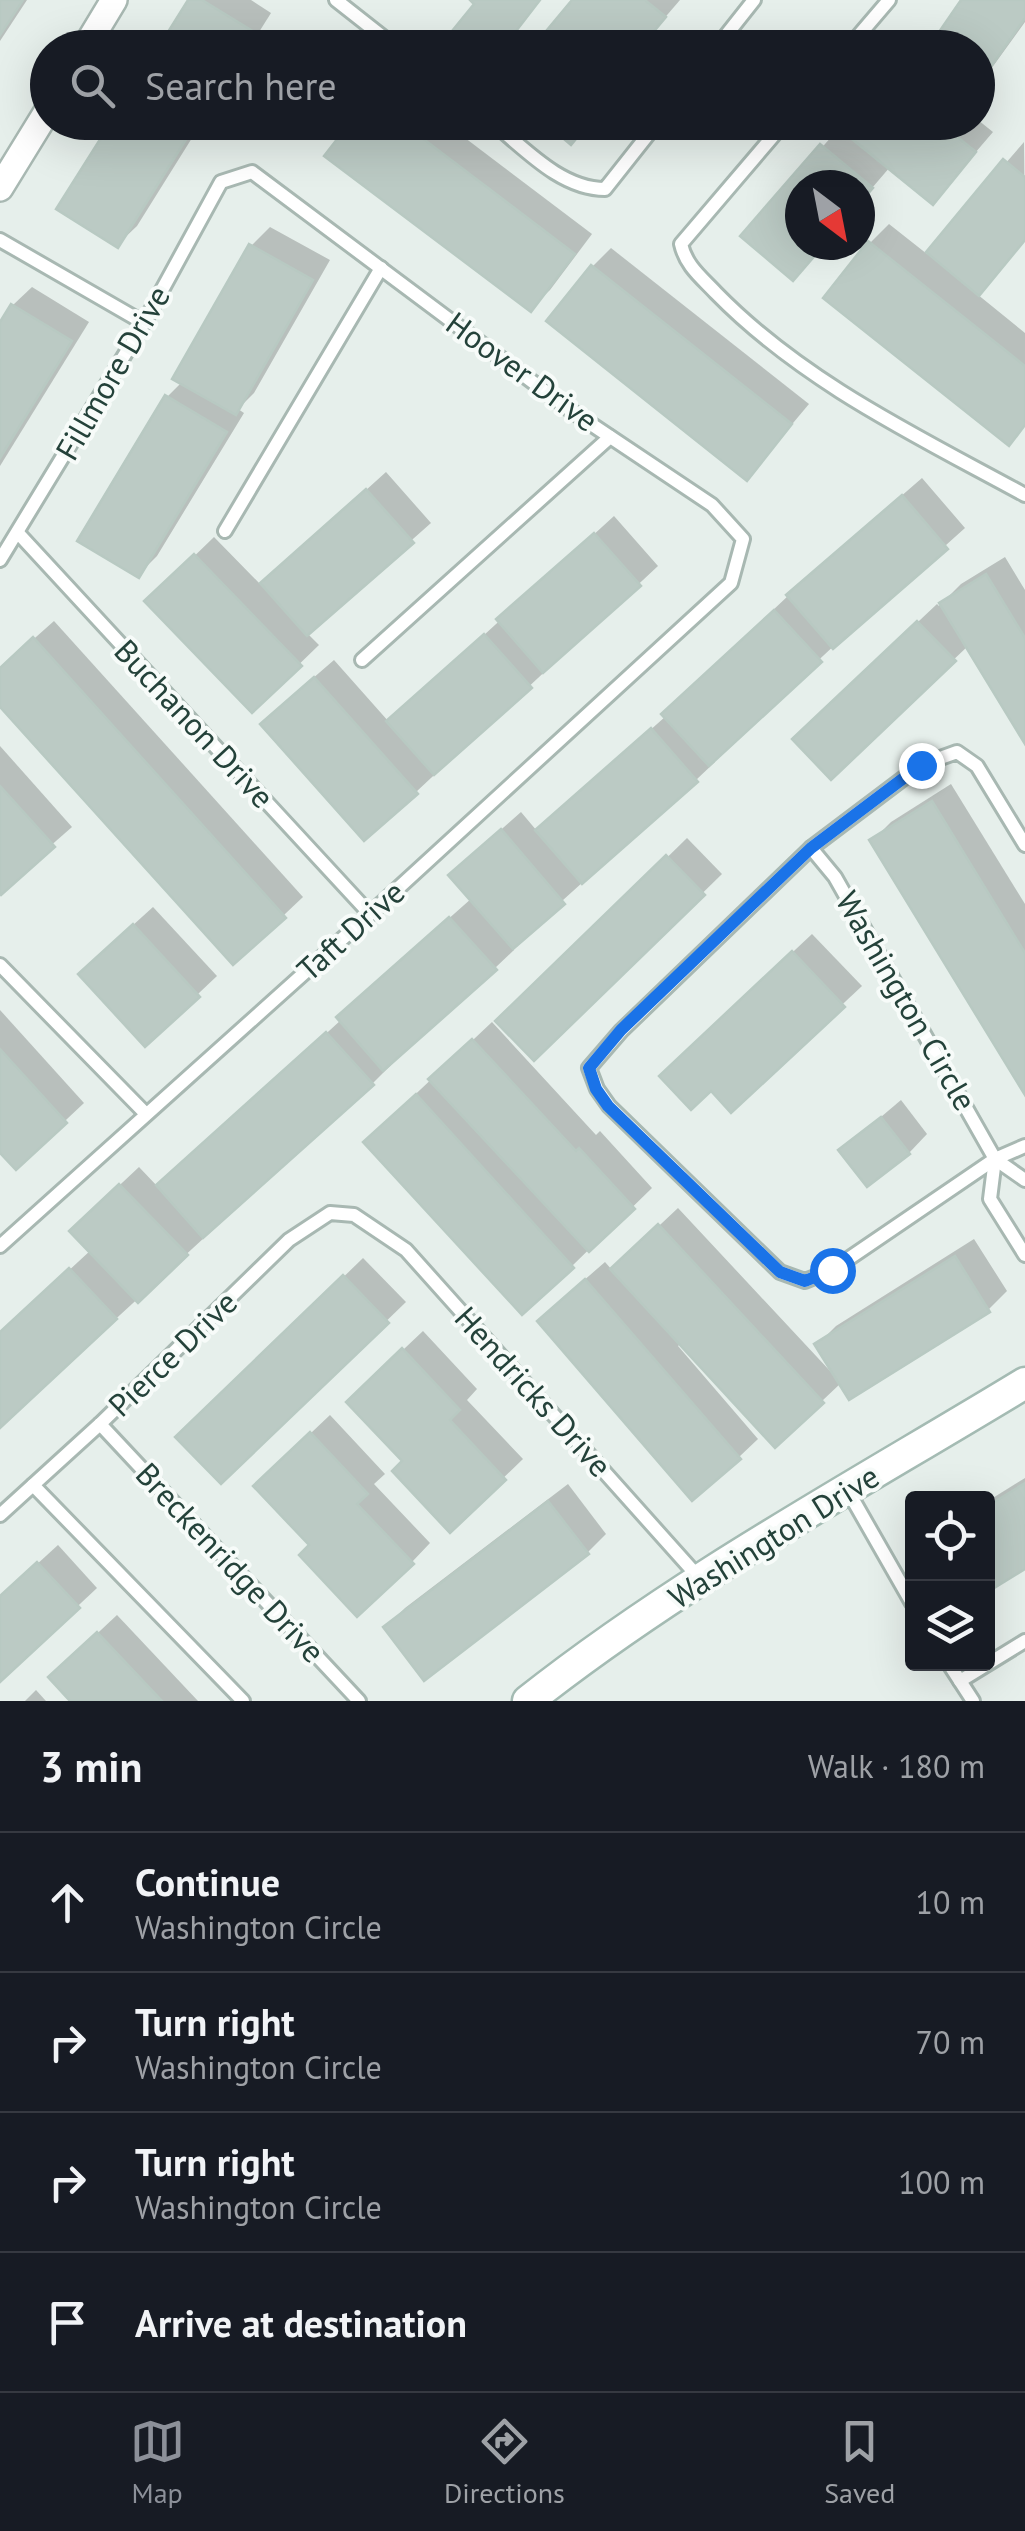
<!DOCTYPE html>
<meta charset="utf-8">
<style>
body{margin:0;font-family:"PT Sans",sans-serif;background:#20242c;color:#f1f3f6}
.controls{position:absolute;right:30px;bottom:30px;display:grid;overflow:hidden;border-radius:10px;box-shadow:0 10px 40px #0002}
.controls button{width:90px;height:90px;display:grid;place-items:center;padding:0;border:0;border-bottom:2px solid #363941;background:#171b24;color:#f1f3f6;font:50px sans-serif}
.compass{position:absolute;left:785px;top:170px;width:90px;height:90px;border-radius:50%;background:#171b24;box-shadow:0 10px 40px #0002;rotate:148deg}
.stop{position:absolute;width:30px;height:30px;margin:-22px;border:8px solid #1a73e8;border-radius:50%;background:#fff}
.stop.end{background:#1a73e8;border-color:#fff;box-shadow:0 2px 10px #0008}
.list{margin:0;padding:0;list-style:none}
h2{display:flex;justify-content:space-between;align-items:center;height:130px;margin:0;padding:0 40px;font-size:42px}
h2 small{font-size:32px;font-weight:400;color:#9ea1a6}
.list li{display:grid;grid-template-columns:65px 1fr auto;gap:30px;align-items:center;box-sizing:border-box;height:140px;padding:0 40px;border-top:2px solid #363941}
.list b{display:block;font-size:38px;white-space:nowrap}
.list p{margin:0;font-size:32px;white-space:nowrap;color:#9ea1a6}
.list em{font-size:32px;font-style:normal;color:#9ea1a6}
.icon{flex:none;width:55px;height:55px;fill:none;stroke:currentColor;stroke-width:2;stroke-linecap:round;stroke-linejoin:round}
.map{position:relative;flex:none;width:1025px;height:1701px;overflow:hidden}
.search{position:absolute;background:#171b24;box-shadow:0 10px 40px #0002;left:30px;right:30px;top:30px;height:110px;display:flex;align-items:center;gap:25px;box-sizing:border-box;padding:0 35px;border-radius:55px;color:#9ea1a6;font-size:38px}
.sheet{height:690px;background:#171b24}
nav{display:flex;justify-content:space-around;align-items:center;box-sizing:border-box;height:140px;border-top:2px solid #363941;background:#171b24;font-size:28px;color:#9ea1a6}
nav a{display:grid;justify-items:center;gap:5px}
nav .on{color:#8c9099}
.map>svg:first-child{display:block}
.shadow{fill:#0003}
.building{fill:#bbcac4;stroke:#b8c9c2;stroke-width:2.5}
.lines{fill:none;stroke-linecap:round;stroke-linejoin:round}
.lane-casing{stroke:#a8b8b2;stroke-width:18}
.street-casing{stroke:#a8b8b2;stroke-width:30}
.secondary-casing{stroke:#a4bbb3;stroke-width:35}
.lane{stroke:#fff;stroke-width:12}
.street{stroke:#fff;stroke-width:25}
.secondary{stroke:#fff;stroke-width:30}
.route{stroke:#1a73e8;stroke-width:12}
.labels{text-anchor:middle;stroke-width:8;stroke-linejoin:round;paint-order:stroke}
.street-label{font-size:32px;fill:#24423a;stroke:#f7fbf9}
</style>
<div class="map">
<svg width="1025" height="1701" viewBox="0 0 1025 1701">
<rect width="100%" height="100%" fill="#e6efeb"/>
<g class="shadow">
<path d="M 0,0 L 27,0 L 0,41 Z"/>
<path d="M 191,0 L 251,0 L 271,13 L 249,48 L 161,48 Z"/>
<path d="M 575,0 L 680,0 L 649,36 Z"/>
<path d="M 964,0 L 1025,0 L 1025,22 L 978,87 L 978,48 Z"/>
<path d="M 978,120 L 993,132 L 933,202 L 890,167 L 860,202 L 860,185 L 800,185 L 800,245 L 823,245 L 811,259 L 744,236 L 840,127 L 835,122 L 978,122 Z"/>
<path d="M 114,122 L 202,122 L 137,226 L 118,244 Z"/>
<path d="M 321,122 L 444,122 L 592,234 L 550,290 L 531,308 Z"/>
<path d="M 1024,142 L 1025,241 L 977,294 L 1025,333 L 1025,426 L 1008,442 L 870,243 L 889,224 L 927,254 Z"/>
<path d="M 270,227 L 330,260 L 254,393 L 238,409 L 244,413 L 157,556 L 138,575 L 167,397 L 182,382 L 251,246 Z"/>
<path d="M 611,248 L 809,404 L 747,478 L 593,266 Z"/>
<path d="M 32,287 L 89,322 L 0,466 L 0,326 L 13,305 Z"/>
<path d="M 386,472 L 431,523 L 307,633 L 319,645 L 252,710 L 148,601 L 214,537 L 261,585 Z"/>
<path d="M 922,478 L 965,528 L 839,641 L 713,759 L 715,762 L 696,780 L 511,947 L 514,950 L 495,968 L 389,1063 L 391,1065 L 372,1084 L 0,1425 L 0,1334 L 91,1250 L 91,1212 L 139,1167 L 158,1187 L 341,1020 L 358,999 L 472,898 L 470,857 L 521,812 L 537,831 L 666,716 L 683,695 L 808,577 Z"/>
<path d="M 614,516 L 658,566 L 416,792 L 282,705 L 334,660 L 389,722 Z"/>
<path d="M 1005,557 L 1025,590 L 1025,739 L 968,646 L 831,776 L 814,720 L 937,604 L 939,606 L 961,584 Z"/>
<path d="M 54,621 L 303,897 L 234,962 L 0,704 L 0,669 Z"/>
<path d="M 0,746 L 72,827 L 0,890 Z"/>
<path d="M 951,784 L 1025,904 L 1025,1090 L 872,841 L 891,822 Z"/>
<path d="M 687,838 L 722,874 L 534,1058 L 499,1022 Z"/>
<path d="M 153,907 L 217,976 L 145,1044 L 100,955 Z"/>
<path d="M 812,934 L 862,986 L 731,1109 L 681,1057 Z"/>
<path d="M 0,1010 L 84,1103 L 16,1167 L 0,1149 Z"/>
<path d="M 492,1022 L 596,1135 L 600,1131 L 652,1188 L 572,1266 L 385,1123 Z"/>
<path d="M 901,1100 L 927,1134 L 909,1153 L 842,1150 Z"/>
<path d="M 678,1208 L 831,1372 L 833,1371 L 817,1345 L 836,1326 L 974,1239 L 1007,1291 L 988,1310 L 841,1383 L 822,1401 L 681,1343 L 678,1346 L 758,1439 L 739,1457 L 559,1302 L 605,1262 L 612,1270 Z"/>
<path d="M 363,1258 L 406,1302 L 221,1481 L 179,1437 Z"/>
<path d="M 423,1331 L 477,1389 L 467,1400 L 523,1459 L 450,1529 L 405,1461 L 368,1383 Z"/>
<path d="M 330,1415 L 385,1474 L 374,1484 L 430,1543 L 412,1562 L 312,1545 L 275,1467 Z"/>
<path d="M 1025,1478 L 1025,1566 L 992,1586 L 988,1579 L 988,1501 Z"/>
<path d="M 568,1484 L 606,1534 L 587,1553 L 386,1627 L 405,1608 Z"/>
<path d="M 58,1545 L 97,1588 L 0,1679 L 0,1598 Z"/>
<path d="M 117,1615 L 198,1701 L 74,1701 L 70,1659 Z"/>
<path d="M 36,1690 L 46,1701 L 25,1701 Z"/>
</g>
<g class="building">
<path d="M 0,0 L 23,0 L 0,35 Z"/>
<path d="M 188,0 L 202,0 L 254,32 L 244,48 L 158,48 Z"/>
<path d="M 470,0 L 540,0 L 503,48 L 472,48 L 452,31 L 474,4 Z"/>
<path d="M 572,0 L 645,0 L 666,17 L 640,48 L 618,48 L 605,37 L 596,48 L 532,48 Z"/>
<path d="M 961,0 L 1025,0 L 1025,18 L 978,85 L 978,48 L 928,48 Z"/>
<path d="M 111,122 L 197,122 L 118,248 L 56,209 Z"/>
<path d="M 401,122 L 575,254 L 531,312 L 324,156 L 338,138 L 317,122 Z"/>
<path d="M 544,122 L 590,122 L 571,145 Z"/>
<path d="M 939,122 L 976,152 L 933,205 L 832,123 Z"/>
<path d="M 820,144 L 873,188 L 860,203 L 860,185 L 800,185 L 800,245 L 824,245 L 793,281 L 740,236 Z"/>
<path d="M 1003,159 L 1025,177 L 1025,240 L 979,296 L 926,252 Z"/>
<path d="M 868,241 L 1025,366 L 1025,425 L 1009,446 L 823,298 Z"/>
<path d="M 249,244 L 313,280 L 236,415 L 172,379 Z"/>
<path d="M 591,265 L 792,424 L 747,481 L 546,321 Z"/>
<path d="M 11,304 L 72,341 L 0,458 L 0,322 Z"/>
<path d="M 165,395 L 227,432 L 139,578 L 77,541 Z"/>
<path d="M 366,489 L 414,543 L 307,636 L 260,583 Z"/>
<path d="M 902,495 L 948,549 L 833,649 L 786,595 Z"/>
<path d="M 594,533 L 641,586 L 543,673 L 496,619 Z"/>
<path d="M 194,554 L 302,666 L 252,713 L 144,601 Z"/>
<path d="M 986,574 L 1025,638 L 1025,744 L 939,603 Z"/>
<path d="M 774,610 L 822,662 L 709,766 L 661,714 Z"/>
<path d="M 917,621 L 956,661 L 831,780 L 792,739 Z"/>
<path d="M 484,634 L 532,688 L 434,775 L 386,721 Z"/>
<path d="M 33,637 L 286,918 L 233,965 L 0,707 L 0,668 Z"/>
<path d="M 314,677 L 418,794 L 364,841 L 260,724 Z"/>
<path d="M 651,728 L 698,782 L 582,884 L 535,830 Z"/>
<path d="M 0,786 L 55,847 L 1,895 L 0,894 Z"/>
<path d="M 932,801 L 1025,953 L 1025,1095 L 869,840 Z"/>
<path d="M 501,829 L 565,904 L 513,949 L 448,875 Z"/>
<path d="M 666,855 L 705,895 L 534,1061 L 495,1021 Z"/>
<path d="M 449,917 L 497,970 L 383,1071 L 336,1017 Z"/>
<path d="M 133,924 L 200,997 L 145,1047 L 78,974 Z"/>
<path d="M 792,951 L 845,1007 L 731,1113 L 711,1091 L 691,1110 L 659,1076 Z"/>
<path d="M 326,1032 L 374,1085 L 203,1238 L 156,1185 Z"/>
<path d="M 472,1039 L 576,1151 L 579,1148 L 635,1209 L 589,1252 L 428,1079 Z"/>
<path d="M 0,1049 L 67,1123 L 16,1170 L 0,1153 Z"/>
<path d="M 416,1094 L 574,1268 L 522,1315 L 363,1142 Z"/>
<path d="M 881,1117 L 910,1154 L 867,1187 L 838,1150 Z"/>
<path d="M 119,1184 L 188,1255 L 138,1303 L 69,1231 Z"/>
<path d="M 658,1224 L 824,1403 L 775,1448 L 610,1269 Z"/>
<path d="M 955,1256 L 990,1312 L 849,1400 L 814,1344 Z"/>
<path d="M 69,1268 L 117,1319 L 0,1428 L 0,1332 Z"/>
<path d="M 343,1275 L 389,1323 L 221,1484 L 175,1437 Z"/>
<path d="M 585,1279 L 741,1459 L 692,1501 L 537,1321 Z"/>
<path d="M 402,1348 L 460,1410 L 450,1420 L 506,1480 L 450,1533 L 392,1471 L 402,1461 L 346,1402 Z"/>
<path d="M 310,1432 L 368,1494 L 357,1504 L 414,1564 L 357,1617 L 299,1555 L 309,1545 L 253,1486 Z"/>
<path d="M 1025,1483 L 1025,1569 L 991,1590 L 988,1583 L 988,1506 Z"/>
<path d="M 548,1501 L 589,1554 L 424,1681 L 383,1627 Z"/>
<path d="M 37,1562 L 80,1608 L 0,1682 L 0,1596 Z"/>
<path d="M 97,1632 L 162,1701 L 70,1701 L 48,1677 Z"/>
</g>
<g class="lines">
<g class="lane-casing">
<g id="lane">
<path d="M 336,0 L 397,48"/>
<path d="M 716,48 L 754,0"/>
<path d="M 848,48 L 889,0"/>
<path d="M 492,122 C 525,149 561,189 605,189 L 658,122"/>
<path d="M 785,122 L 681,244 C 686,266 701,277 716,293 C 803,382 917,436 1025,495"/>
<path d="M 0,240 L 144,323"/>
<path d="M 225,531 L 381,268"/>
<path d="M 18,533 L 370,914"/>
<path d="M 0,560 L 144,323 L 221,182 L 252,172 L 570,410 L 712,505 L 743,539 L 731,583 L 370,914 L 0,1246"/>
<path d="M 362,660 L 610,437"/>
<path d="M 1025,845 L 977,766 L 957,752 L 921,765 L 811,848 L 621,1031 L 589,1068 L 597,1089 L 609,1106 L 780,1272 L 805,1281 L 832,1270 L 995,1159 L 1025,1146"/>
<path d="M 811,848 L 835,877 L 995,1159 L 1025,1180"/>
<path d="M 0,965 L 145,1113"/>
<path d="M 995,1159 L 990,1199 L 1025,1255"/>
<path d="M 100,1424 L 359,1701"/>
<path d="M 33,1485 L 243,1701"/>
<path d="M 848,1491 L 912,1603"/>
<path d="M 0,1515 L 100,1424 L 289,1240 L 330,1213 L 354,1215 L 406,1250 L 701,1580"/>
<path d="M 949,1664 L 973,1701"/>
<path d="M 960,1681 L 1025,1641"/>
</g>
</g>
<g class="street-casing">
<g id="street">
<path d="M 85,48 L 114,0"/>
<path d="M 0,188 L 48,110"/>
</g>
</g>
<g class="secondary-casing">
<path id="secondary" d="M 528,1701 C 681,1580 859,1484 1025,1383"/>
</g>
<use href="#lane" class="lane"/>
<use href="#street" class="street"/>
<use href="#secondary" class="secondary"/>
</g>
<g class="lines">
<path class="route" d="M 832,1270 L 805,1281 L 780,1272 L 608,1106 L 596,1089 L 589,1068 L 621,1030 L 811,848 L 921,765"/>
</g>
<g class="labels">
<g class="street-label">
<text transform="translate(522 372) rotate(36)" y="11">Hoover Drive</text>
<text transform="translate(113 373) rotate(-60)" y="11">Fillmore Drive</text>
<text transform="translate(194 724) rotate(47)" y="11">Buchanon Drive</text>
<text transform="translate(351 931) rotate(-42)" y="11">Taft Drive</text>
<text transform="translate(906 1001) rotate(60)" y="11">Washington Circle</text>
<text transform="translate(173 1354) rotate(-44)" y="11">Pierce Drive</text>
<text transform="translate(533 1392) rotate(48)" y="11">Hendricks Drive</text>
<text transform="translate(774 1537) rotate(-32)" y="11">Washington Drive</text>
<text transform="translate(230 1563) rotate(47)" y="11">Breckenridge Drive</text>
</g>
</g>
</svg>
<div class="controls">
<button><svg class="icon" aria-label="locate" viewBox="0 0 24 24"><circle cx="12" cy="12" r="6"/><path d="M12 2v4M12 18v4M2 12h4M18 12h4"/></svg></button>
<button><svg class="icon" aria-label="layers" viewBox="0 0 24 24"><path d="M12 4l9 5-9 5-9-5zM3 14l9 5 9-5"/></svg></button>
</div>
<svg class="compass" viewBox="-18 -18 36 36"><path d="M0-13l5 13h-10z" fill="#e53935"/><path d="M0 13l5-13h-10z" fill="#9ea1a6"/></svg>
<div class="stop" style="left:832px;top:1270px"></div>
<div class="stop end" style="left:921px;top:765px"></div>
<div class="search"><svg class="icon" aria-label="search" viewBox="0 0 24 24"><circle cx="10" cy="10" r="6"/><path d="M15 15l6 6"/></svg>Search here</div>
</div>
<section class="sheet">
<h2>3 min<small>Walk · 180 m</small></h2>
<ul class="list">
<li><svg class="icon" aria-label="ahead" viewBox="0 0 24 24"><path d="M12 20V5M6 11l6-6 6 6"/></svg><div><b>Continue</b><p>Washington Circle</p></div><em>10 m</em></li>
<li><svg class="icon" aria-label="right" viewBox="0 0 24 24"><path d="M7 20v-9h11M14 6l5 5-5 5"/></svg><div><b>Turn right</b><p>Washington Circle</p></div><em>70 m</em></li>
<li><svg class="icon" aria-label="right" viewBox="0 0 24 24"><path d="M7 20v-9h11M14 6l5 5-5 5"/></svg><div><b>Turn right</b><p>Washington Circle</p></div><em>100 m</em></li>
<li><svg class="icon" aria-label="arrive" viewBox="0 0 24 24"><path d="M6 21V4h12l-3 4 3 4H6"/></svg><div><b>Arrive at destination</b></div></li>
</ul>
</section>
<nav>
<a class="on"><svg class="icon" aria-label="map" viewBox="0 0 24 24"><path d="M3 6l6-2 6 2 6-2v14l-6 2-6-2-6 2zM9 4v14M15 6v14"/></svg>Map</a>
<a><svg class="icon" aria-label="directions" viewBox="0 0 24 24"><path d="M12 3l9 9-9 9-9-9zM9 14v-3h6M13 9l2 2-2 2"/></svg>Directions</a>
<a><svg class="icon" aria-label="saved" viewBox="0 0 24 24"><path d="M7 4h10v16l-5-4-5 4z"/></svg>Saved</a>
</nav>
